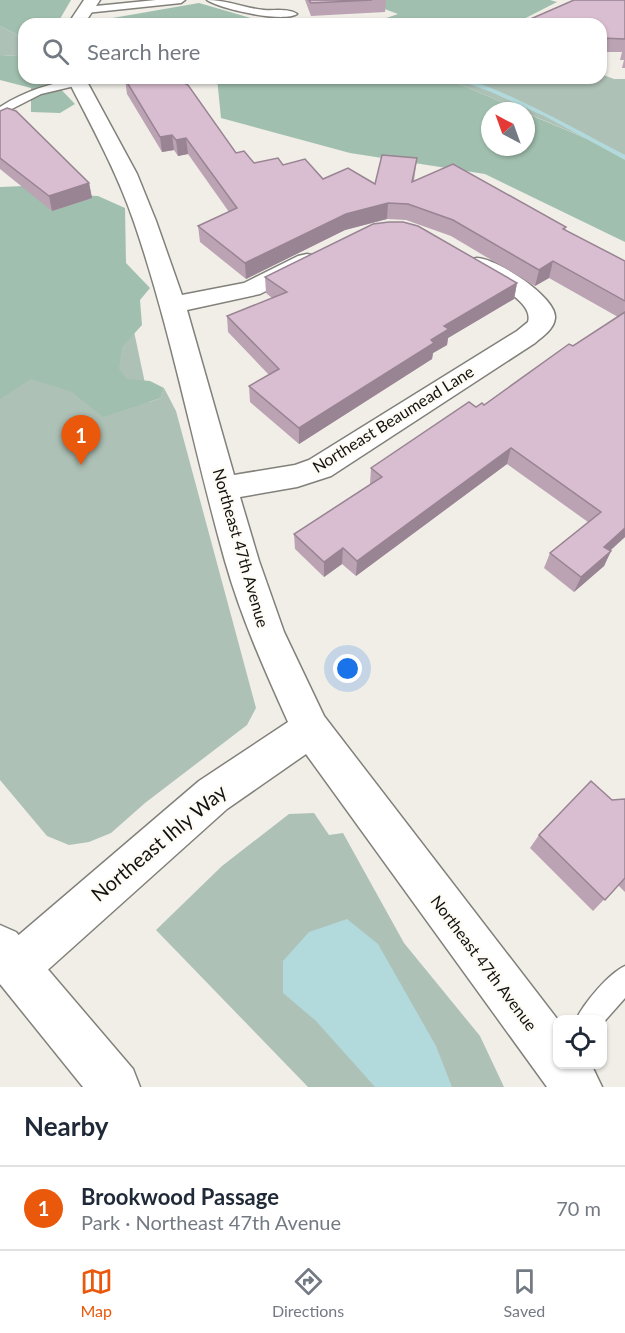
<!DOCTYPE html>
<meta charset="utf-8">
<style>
body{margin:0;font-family:Lato,sans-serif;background:#f6f6f7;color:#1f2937}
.controls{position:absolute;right:18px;bottom:18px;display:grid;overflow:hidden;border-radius:12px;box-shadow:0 2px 4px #0004}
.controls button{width:54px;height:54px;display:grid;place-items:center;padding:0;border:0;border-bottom:2px solid #e0e1e3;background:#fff;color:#1f2937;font:30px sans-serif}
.compass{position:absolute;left:481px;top:102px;width:54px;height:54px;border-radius:50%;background:#fff;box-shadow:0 2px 4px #0004;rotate:319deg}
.you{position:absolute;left:348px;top:669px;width:21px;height:21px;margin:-15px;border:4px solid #fff;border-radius:50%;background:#1a73e8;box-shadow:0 0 0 9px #1a73e833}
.badge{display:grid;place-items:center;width:39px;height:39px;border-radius:50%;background:#ea580c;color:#fff;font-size:20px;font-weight:700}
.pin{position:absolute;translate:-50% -50px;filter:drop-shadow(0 2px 3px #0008)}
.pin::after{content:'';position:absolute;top:32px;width:21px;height:18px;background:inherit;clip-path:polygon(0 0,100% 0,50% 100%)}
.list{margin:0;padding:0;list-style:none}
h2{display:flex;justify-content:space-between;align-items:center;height:78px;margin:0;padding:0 24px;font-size:26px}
h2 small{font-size:20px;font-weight:400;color:#747a83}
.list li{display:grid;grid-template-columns:39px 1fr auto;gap:18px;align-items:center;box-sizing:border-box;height:84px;padding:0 24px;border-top:2px solid #e0e1e3}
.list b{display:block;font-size:22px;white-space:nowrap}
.list p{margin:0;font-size:20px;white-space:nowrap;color:#747a83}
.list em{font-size:20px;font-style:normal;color:#747a83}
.icon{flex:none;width:33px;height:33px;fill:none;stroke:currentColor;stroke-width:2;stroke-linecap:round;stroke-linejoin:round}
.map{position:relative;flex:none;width:625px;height:1087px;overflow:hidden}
.search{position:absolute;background:#fff;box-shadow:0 2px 4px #0004;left:18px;right:18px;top:18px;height:66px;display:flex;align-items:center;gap:15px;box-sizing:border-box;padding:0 21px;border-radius:18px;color:#747a83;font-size:22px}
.sheet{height:162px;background:#fff}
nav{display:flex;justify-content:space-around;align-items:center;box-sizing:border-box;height:84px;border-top:2px solid #e0e1e3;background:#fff;font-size:16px;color:#747a83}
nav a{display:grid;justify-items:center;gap:3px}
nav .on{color:#ea580c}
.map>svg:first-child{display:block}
.green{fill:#aec1b6}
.forest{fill:#a0bfae}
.water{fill:#b2d9db}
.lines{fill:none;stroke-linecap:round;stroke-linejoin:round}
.stream{fill:#b2d9db;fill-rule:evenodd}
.lane-casing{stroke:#82807a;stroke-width:3}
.street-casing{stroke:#82807a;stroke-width:3}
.secondary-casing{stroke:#82807a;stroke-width:3}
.lane{fill:#fff;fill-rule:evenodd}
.street{fill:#fff;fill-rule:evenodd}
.secondary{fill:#fff;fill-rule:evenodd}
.wall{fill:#bba3b3}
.shaded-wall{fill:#988492}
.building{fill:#d9bdd0;stroke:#988492;stroke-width:1.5}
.labels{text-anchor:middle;stroke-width:4.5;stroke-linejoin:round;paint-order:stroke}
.street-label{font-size:16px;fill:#131210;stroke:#fefbf4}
.near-street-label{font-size:20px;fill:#131210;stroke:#fefbf4}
</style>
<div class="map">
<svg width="625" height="1087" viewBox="0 0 625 1087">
<rect width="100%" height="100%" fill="#f0eee7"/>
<g class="green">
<path d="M 0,26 L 24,38 L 24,52 L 18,56 L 0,55 Z"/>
<path d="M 601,74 L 614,79 L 625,79 L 625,155 L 445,78 L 601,78 Z"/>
<path d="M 106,200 L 149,402 L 161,398 L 164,388 L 176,411 L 256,708 L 247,725 L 145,803 L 111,833 L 89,842 L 69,845 L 47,836 L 0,780 L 0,243 Z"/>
<path d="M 314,813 L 329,835 L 343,833 L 404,943 L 480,1036 L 504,1087 L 308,1087 L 156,930 L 222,866 L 289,814 Z"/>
</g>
<g class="forest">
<path d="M 0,0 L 71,0 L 57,24 L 24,24 L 24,38 L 0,26 Z"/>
<path d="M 360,0 L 550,0 L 557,2 L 514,24 L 92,24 L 95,21 L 199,3 L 272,24 L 369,24 L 398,14 Z"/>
<path d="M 24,52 L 24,78 L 50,78 L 75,104 L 60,113 L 31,112 L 31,88 L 0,80 L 0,55 L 18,56 Z"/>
<path d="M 217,78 L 445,78 L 522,111 L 490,111 L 490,147 L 526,147 L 526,113 L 625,155 L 625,242 L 485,174 L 350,153 L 221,118 Z"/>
<path d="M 24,186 L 46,194 L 98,196 L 125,208 L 126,263 L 150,288 L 140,300 L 142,325 L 122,347 L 119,369 L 127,379 L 150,381 L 164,388 L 161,398 L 103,417 L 72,392 L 31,379 L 0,399 L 0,187 Z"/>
</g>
<path class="water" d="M 347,919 L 378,944 L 436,1046 L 452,1087 L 375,1087 L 316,1021 L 283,993 L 283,961 L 309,932 Z"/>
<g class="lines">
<path class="stream" d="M 453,78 C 472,78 493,89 510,96 C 549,114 587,135 625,155 L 625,160 L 546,117 L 491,92 Z"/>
<g class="lane-casing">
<g id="lane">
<path d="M 156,0 L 185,0 L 181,3 L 86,13 L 82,10 L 86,7 Z"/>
<path d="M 207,0 C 227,0 244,8 264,10 C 274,11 288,8 297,14 C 283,23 220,9 207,0 Z"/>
<path d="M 79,79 L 83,80 L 83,84 L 41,94 L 0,115 L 0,107 C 25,91 50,83 79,79 Z"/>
<path d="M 625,966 L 625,998 L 602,1024 L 602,1020 L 576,1020 C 583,1004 609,973 625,966 Z"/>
</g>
</g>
<g class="street-casing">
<g id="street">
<path d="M 84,0 L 100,0 L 84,24 L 68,24 Z"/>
<path d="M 67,78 L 85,78 L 137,174 L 156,221 L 182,295 L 244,283 L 298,256 L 307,254 L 316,256 L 319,261 L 316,266 L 260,294 L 187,310 L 234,475 L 295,465 L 309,460 L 517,331 L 528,322 C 535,300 485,279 468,270 L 465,265 L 468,260 C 469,260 476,258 477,258 C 496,258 557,297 555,318 C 554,329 543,336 535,343 L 331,476 L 297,487 L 240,497 L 259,561 L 284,632 L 324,716 L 558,1020 L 558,1064 L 591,1064 L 602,1087 L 547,1087 L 306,754 L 227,809 L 32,984 L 16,991 L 0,984 L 0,951 L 199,781 L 288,722 C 264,669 241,617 225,561 C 193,448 172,333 134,222 C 117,172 91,125 67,78 Z"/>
</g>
</g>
<g class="secondary-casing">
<path id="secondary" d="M 0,925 L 16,932 L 133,1069 L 140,1087 L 83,1087 L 0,984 Z"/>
</g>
<use href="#lane" class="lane"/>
<use href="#street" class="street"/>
<use href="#secondary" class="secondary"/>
</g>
<g class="wall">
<path d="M 305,0 L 386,0 L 385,12 L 311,16 Z"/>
<path d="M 625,0 L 625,68 L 622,68 L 624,60 L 620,60 L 622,52 L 601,52 L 601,24 Z"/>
<path d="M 125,79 L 236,153 L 254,163 L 283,165 L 323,179 L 375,184 L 417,158 L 414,181 L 566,227 L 565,230 L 625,261 L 625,537 L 610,551 L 611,551 L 604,566 L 574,592 L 544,568 L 550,553 L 588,522 L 507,464 L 356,576 L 342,564 L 324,577 L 295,549 L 294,534 L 370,484 L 371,468 L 476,407 L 484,405 L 618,317 L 549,278 L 535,286 L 451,236 L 406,220 L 387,219 L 345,230 L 246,279 L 200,242 L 198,226 L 229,212 L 188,154 L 178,156 L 174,150 L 162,152 L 127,94 Z"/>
<path d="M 0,111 L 89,183 L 92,198 L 52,211 L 0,169 Z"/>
<path d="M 265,277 L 517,283 L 514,299 L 448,338 L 447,345 L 433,353 L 432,359 L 299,444 L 250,402 L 249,386 L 269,375 L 228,332 L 227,316 L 272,298 L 266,293 Z"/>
<path d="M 625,799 L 625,892 L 618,885 L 593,911 L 530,848 L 539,835 L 612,800 Z"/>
</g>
<g class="shaded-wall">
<path d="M 172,135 L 174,150 L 162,152 L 160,137 Z"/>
<path d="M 186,138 L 188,154 L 178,156 L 176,140 Z"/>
<path d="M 89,183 L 92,198 L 52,211 L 49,196 Z"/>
<path d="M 388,203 L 387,219 L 345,230 L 246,279 L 245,263 L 346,214 Z"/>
<path d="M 553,261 L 549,278 L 535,286 L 539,270 Z"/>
<path d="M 517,283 L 514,299 L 448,338 L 447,345 L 433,353 L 432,359 L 299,444 L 299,428 L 431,340 L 444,326 Z"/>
<path d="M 511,448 L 507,464 L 356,576 L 357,561 Z"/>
<path d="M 625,528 L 625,537 L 597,562 L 604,547 Z"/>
<path d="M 343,548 L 342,564 L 324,577 L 324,562 Z"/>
<path d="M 611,551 L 604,566 L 574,592 L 581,577 Z"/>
</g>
<g class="building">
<path d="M 309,0 L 372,0 L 311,3 Z"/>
<path d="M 574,0 L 625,0 L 625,39 L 601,38 L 601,24 L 519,24 Z"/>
<path d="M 129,78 L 175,78 L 188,85 L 236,153 L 244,151 L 254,163 L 278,158 L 283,165 L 305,159 L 323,179 L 348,168 L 375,184 L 382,155 L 417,158 L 412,182 L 453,164 L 566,227 L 563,229 L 625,261 L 625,301 L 553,261 L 539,270 L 453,220 L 408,204 L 388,203 L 346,214 L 245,263 L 198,226 L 237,208 L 186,138 L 176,140 L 172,135 L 160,137 L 125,79 Z"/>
<path d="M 7,108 L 16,111 L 89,183 L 49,196 L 0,158 L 0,111 Z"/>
<path d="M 389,222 L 403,222 L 418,226 L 517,283 L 444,326 L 449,329 L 431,340 L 434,343 L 299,428 L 249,386 L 279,369 L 227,316 L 287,292 L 265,277 L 373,224 Z"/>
<path d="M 625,312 L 625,528 L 604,547 L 611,551 L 581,577 L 550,553 L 601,512 L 511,448 L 357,561 L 343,548 L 324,562 L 294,534 L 382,477 L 371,468 L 469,402 L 476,407 L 482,403 L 484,405 L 569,344 L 573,346 Z"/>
<path d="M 591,781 L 612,800 L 625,799 L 625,878 L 605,900 L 539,835 Z"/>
</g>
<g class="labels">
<g class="street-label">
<text transform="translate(393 419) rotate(-32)" y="6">Northeast Beaumead Lane</text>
<text transform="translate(241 548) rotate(74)" y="6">Northeast 47th Avenue</text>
<text transform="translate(484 963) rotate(53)" y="6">Northeast 47th Avenue</text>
</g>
<g class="near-street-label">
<text transform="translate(159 843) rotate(-40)" y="7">Northeast Ihly Way</text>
</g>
</g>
</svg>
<div class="controls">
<button><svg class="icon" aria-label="locate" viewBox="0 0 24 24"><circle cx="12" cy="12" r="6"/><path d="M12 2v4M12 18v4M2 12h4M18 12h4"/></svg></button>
</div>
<svg class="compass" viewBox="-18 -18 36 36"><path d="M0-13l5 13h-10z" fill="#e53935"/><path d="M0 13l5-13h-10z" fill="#747a83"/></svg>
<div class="you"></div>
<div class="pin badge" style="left:81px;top:465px">1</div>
<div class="search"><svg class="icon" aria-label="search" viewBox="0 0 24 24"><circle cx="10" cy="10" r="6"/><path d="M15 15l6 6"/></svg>Search here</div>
</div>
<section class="sheet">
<h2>Nearby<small></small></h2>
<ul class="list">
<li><span class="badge">1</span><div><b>Brookwood Passage</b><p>Park · Northeast 47th Avenue</p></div><em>70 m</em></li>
</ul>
</section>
<nav>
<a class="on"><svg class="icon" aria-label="map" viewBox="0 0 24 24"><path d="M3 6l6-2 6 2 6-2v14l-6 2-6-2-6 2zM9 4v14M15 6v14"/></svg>Map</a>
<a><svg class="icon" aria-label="directions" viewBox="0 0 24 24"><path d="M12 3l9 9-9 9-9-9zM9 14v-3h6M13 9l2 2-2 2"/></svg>Directions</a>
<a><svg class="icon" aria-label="saved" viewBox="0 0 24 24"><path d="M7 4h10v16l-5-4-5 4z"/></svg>Saved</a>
</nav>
